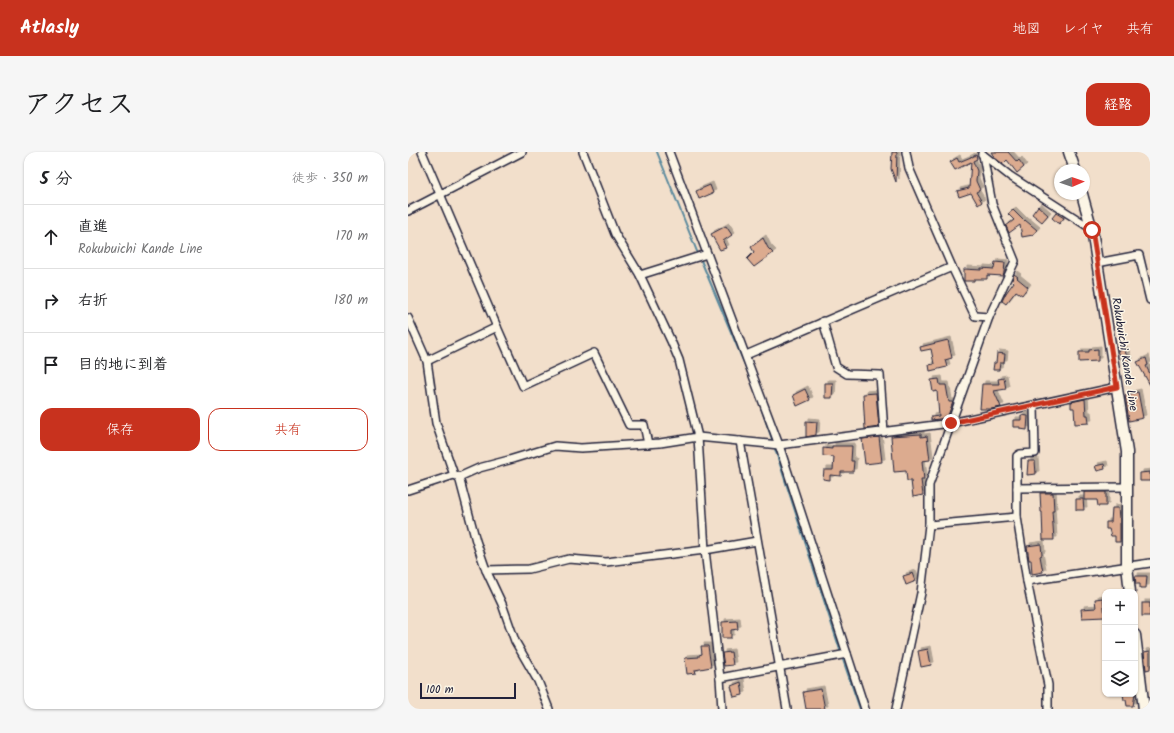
<!DOCTYPE html>
<html lang="ja">
<meta charset="utf-8">
<style>
body{margin:0;font-family:Kalam,"Klee One",sans-serif;background:#f6f6f6;color:#202124}
.controls{position:absolute;right:12px;bottom:12px;display:grid;overflow:hidden;border-radius:8px;box-shadow:0 1px 3px #0004}
.controls button{width:36px;height:36px;display:grid;place-items:center;padding:0;border:0;border-bottom:1px solid #e0e0e0;background:#fff;color:#202124;font:20px sans-serif}
.compass{position:absolute;left:646px;top:12px;width:36px;height:36px;border-radius:50%;background:#fff;box-shadow:0 1px 3px #0004;rotate:88deg}
.scale{position:absolute;left:12px;bottom:10px;width:96px;box-sizing:border-box;padding-left:4px;border:2px solid #22223b;border-top:0;font-size:11px;line-height:14px;white-space:nowrap;color:#22223b;-webkit-text-stroke:3px #fcf5e5;paint-order:stroke}
.stop{position:absolute;width:12px;height:12px;margin:-9px;border:3px solid #c8321e;border-radius:50%;background:#fff}
.stop.end{background:#c8321e;border-color:#fff;box-shadow:0 1px 4px #0008}
.list{margin:0;padding:0;list-style:none}
h2{display:flex;justify-content:space-between;align-items:center;height:52px;margin:0;padding:0 16px;font-size:17px}
h2 small{font-size:13px;font-weight:400;color:#757577}
.list li{display:grid;grid-template-columns:26px 1fr auto;gap:12px;align-items:center;box-sizing:border-box;height:64px;padding:0 16px;border-top:1px solid #e0e0e0}
.list b{display:block;font-size:15px;white-space:nowrap}
.list p{margin:0;font-size:13px;white-space:nowrap;color:#757577}
.list em{font-size:13px;font-style:normal;color:#757577}
.actions{display:flex;gap:8px;padding:12px 16px}
.actions a{flex:1;padding:9px 0;border:1px solid #c8321e;border-radius:12px;text-align:center;font-size:14px;color:#c8321e}
.actions .main{background:#c8321e;color:#fff}
.icon{flex:none;width:22px;height:22px;fill:none;stroke:currentColor;stroke-width:2;stroke-linecap:round;stroke-linejoin:round}
.map{position:relative;flex:none;width:742px;height:557px;overflow:hidden;border-radius:12px}
header{display:flex;align-items:center;gap:24px;box-sizing:border-box;height:56px;padding:0 20px;background:#c8321e;color:#fff}
header strong{font-size:19px}
nav{display:flex;gap:22px;margin-inline-start:auto;font-size:14px}
.intro{display:flex;align-items:center;justify-content:space-between;box-sizing:border-box;height:96px;padding:0 24px}
h1{margin:0;font-size:28px}
.button{padding:10px 18px;border-radius:12px;background:#c8321e;color:#fff;font-size:14px;font-weight:700}
main{display:flex;gap:24px;padding:0 24px}
aside{flex:1;background:#fff;border-radius:12px;box-shadow:0 1px 3px #0004}
.map>svg:first-child{display:block}
.lines{fill:none;stroke-linecap:round;stroke-linejoin:round}
.stream{stroke:#5a899d;stroke-width:2}
.building{fill:#dcab8f;stroke:#22223b;filter:url(#shadow)}
.street-casing{stroke:#22223b;stroke-width:10}
.secondary-casing{stroke:#22223b;stroke-width:13}
.street{stroke:#fcf5e5;stroke-width:7}
.secondary{stroke:#fcf5e5;stroke-width:10}
.route{stroke:#c8321e;stroke-width:5}
.labels{text-anchor:middle;stroke-width:3;stroke-linejoin:round;paint-order:stroke}
.street-label{font-size:12px;fill:#22223b;stroke:#fcf5e5}
</style>
<header>
<strong>Atlasly</strong>
<nav><a>地図</a><a>レイヤ</a><a>共有</a></nav>
</header>
<div class="intro"><h1>アクセス</h1><a class="button">経路</a></div>
<main>
<aside>
<h2>5 分<small>徒歩 · 350 m</small></h2>
<ul class="list">
<li><svg class="icon" aria-label="ahead" viewBox="0 0 24 24"><path d="M12 20V5M6 11l6-6 6 6"/></svg><div><b>直進</b><p>Rokubuichi Kande Line</p></div><em>170 m</em></li>
<li><svg class="icon" aria-label="right" viewBox="0 0 24 24"><path d="M7 20v-9h11M14 6l5 5-5 5"/></svg><div><b>右折</b></div><em>180 m</em></li>
<li><svg class="icon" aria-label="arrive" viewBox="0 0 24 24"><path d="M6 21V4h12l-3 4 3 4H6"/></svg><div><b>目的地に到着</b></div></li>
</ul>
<div class="actions"><a class="main">保存</a><a>共有</a></div>
</aside>
<div class="map">
<svg width="742" height="557" viewBox="0 0 742 557">
<defs>
<filter id="shadow"><feDropShadow dx="3" dy="-3" stdDeviation="0" flood-color="#0004"/></filter>
</defs>
<rect width="100%" height="100%" fill="#f2dfcb"/>
<filter id="ink" filterUnits="userSpaceOnUse"><feTurbulence type="fractalNoise" baseFrequency=".025" numOctaves="2"/><feDisplacementMap in="SourceGraphic" scale="8" xChannelSelector="R" yChannelSelector="G"/><feConvolveMatrix kernelMatrix="1 2 1 2 8 2 1 2 1" color-interpolation-filters="sRGB"/></filter>
<g filter="url(#ink)">
<g class="lines">
<g class="stream">
<path d="M 249,0 L 290,102"/>
<path d="M 292,106 L 339,218"/>
<path d="M 353,256 L 365,290"/>
<path d="M 366,294 L 433,501"/>
<path d="M 434,505 L 452,557"/>
</g>
</g>
<g class="building">
<path d="M 484,0 L 489,0 L 488,30 L 483,17 Z"/>
<path d="M 583,0 L 600,0 L 609,10 L 611,8 L 616,15 L 609,21 L 599,8 L 595,12 L 587,6 Z"/>
<path d="M 568,3 L 569,7 L 565,9 L 569,19 L 568,29 L 572,38 L 568,40 L 574,50 L 570,53 L 563,41 L 551,45 L 549,39 L 561,36 L 563,10 L 547,18 L 542,10 L 549,6 L 551,10 L 563,5 L 563,4 L 564,5 Z"/>
<path d="M 302,33 L 305,41 L 291,47 L 288,39 Z"/>
<path d="M 630,54 L 640,63 L 634,70 L 624,62 Z"/>
<path d="M 605,58 L 616,69 L 617,68 L 629,78 L 625,83 L 614,85 L 612,73 L 601,81 L 598,74 L 606,68 L 600,62 Z"/>
<path d="M 648,61 L 656,66 L 651,72 L 644,66 Z"/>
<path d="M 318,74 L 324,83 L 315,89 L 318,96 L 312,98 L 303,82 Z"/>
<path d="M 355,86 L 360,96 L 365,101 L 346,115 L 339,107 L 346,100 L 343,95 Z"/>
<path d="M 587,110 L 597,111 L 596,120 L 595,124 L 579,123 L 579,127 L 566,127 L 566,129 L 556,129 L 556,117 L 573,118 L 573,116 L 586,117 Z"/>
<path d="M 606,122 L 610,125 L 609,126 L 620,135 L 614,143 L 608,139 L 598,152 L 594,149 L 598,141 L 606,130 L 604,128 Z"/>
<path d="M 540,188 L 544,206 L 537,208 L 539,215 L 522,219 L 521,213 L 526,212 L 523,197 L 513,199 L 512,195 Z"/>
<path d="M 690,197 L 690,209 L 671,210 L 671,200 L 681,200 L 681,198 Z"/>
<path d="M 716,197 L 721,209 L 716,212 L 710,199 Z"/>
<path d="M 589,201 L 597,202 L 596,211 L 592,211 L 591,218 L 585,218 L 586,211 L 588,211 Z"/>
<path d="M 738,206 L 740,213 L 738,214 L 742,222 L 742,233 L 729,210 Z"/>
<path d="M 596,226 L 598,237 L 586,239 L 593,255 L 583,257 L 572,257 L 574,232 L 591,232 L 590,227 Z"/>
<path d="M 531,227 L 532,233 L 538,233 L 541,250 L 545,250 L 539,266 L 523,268 L 523,265 L 531,264 L 529,239 L 525,240 L 523,228 Z"/>
<path d="M 417,231 L 425,231 L 424,246 L 417,246 Z"/>
<path d="M 397,237 L 402,248 L 389,254 L 385,243 Z"/>
<path d="M 730,240 L 735,266 L 721,269 L 717,243 Z"/>
<path d="M 468,241 L 471,275 L 457,277 L 455,242 Z"/>
<path d="M 677,247 L 678,263 L 680,263 L 681,271 L 667,272 L 666,256 L 663,256 L 663,250 Z"/>
<path d="M 613,263 L 620,264 L 619,278 L 612,277 L 612,275 L 605,275 L 605,268 L 613,268 Z"/>
<path d="M 398,269 L 409,270 L 408,283 L 398,285 Z"/>
<path d="M 513,282 L 513,285 L 519,284 L 522,308 L 514,309 L 516,328 L 513,328 L 515,343 L 505,345 L 503,329 L 499,329 L 498,319 L 486,320 L 483,284 Z"/>
<path d="M 471,285 L 474,310 L 457,312 L 454,287 Z"/>
<path d="M 424,294 L 444,294 L 443,309 L 446,309 L 445,320 L 433,320 L 433,324 L 422,323 L 422,328 L 415,327 L 416,318 L 425,318 L 426,305 L 415,304 L 415,296 L 424,297 Z"/>
<path d="M 620,309 L 627,309 L 628,322 L 619,323 Z"/>
<path d="M 696,312 L 697,317 L 689,319 L 687,314 Z"/>
<path d="M 742,320 L 742,329 L 732,329 L 732,321 Z"/>
<path d="M 676,340 L 698,340 L 698,354 L 690,354 L 689,348 L 676,348 Z"/>
<path d="M 632,341 L 645,341 L 646,359 L 644,359 L 646,388 L 635,388 L 634,360 L 633,360 Z"/>
<path d="M 668,347 L 675,347 L 676,358 L 668,358 Z"/>
<path d="M 704,356 L 710,356 L 711,366 L 712,366 L 712,390 L 707,390 L 707,384 L 703,384 L 701,377 L 698,377 L 698,370 L 703,370 Z"/>
<path d="M 633,392 L 634,403 L 632,404 L 635,420 L 624,422 L 623,408 L 621,408 L 619,394 Z"/>
<path d="M 505,421 L 508,429 L 498,433 L 495,424 Z"/>
<path d="M 727,424 L 739,424 L 738,436 L 732,436 L 732,432 L 728,432 Z"/>
<path d="M 695,446 L 697,465 L 674,466 L 673,457 L 688,456 L 687,447 Z"/>
<rect x="734" y="451" width="8" height="13"/>
<path d="M 329,469 L 330,477 L 323,478 L 323,486 L 314,486 L 314,470 Z"/>
<path d="M 293,494 L 300,494 L 303,515 L 287,518 L 288,521 L 279,522 L 277,506 L 291,505 L 291,503 L 294,502 Z"/>
<path d="M 520,497 L 523,513 L 513,515 L 510,499 Z"/>
<path d="M 742,499 L 742,517 L 738,518 L 736,500 Z"/>
<path d="M 323,500 L 325,513 L 316,514 L 314,501 Z"/>
<path d="M 333,530 L 335,543 L 326,545 L 323,534 Z"/>
<path d="M 413,537 L 417,557 L 398,557 L 395,540 Z"/>
<path d="M 715,542 L 727,542 L 725,554 L 719,554 L 718,548 L 716,548 Z"/>
</g>
<g class="lines">
<g class="street-casing">
<g id="street">
<path d="M 14,0 L 89,175 L 19,209"/>
<path d="M 175,0 L 207,82 L 232,123 L 263,189 L 271,208 L 290,285 L 297,398 L 312,526 L 314,557"/>
<path d="M 261,0 L 371,293 L 457,557"/>
<path d="M 574,2 L 602,24 L 684,77"/>
<path d="M 0,59 L 114,0"/>
<path d="M 689,111 L 731,103 L 742,148"/>
<path d="M 544,115 L 567,164 L 581,165"/>
<path d="M 232,123 L 299,102"/>
<path d="M 0,166 L 19,209 L 28,271 L 46,323"/>
<path d="M 415,169 L 428,215 L 439,222 L 472,223 L 476,280"/>
<path d="M 89,175 L 115,234 L 186,201 L 221,273 L 236,273 L 240,292"/>
<path d="M 338,203 L 544,115 L 501,16 L 498,0"/>
<path d="M 332,289 L 379,557"/>
<path d="M 51,325 L 68,389 L 78,418 L 94,452 L 107,489 L 130,529 L 141,557"/>
<path d="M 609,336 L 719,335"/>
<path d="M 0,338 L 46,323 L 51,325 L 71,316 L 101,308 L 147,294 L 173,296 L 252,291 L 290,285 L 371,293 L 543,271 L 709,235"/>
<path d="M 609,365 L 609,304 L 612,302 L 627,301 L 626,253"/>
<path d="M 521,373 L 609,365 L 619,429 L 640,533 L 640,557"/>
<path d="M 78,418 L 121,417 L 161,407 L 198,410 L 297,398 L 349,389"/>
<path d="M 619,429 L 742,411"/>
<path d="M 312,526 L 439,502"/>
<path d="M 488,557 L 513,441 L 521,373 L 521,333 L 581,165 L 607,109 L 584,52 L 575,3"/>
</g>
</g>
<g class="secondary-casing">
<g id="secondary">
<path d="M 661,0 L 667,18"/>
<path d="M 674,42 L 684,78 L 719,300 L 719,414 L 722,440"/>
<path d="M 727,483 L 736,557"/>
</g>
</g>
<use href="#street" class="street"/>
<use href="#secondary" class="secondary"/>
</g>
</g>
<g class="lines" filter="url(#ink)">
<path class="route" d="M 543,271 L 709,235 L 684,78"/>
</g>
<g class="labels">
<g class="street-label">
<text transform="translate(717 202) rotate(81)" y="4">Rokubuichi Kande Line</text>
</g>
</g>
</svg>
<div class="controls">
<button>+</button>
<button>−</button>
<button><svg class="icon" aria-label="layers" viewBox="0 0 24 24"><path d="M12 4l9 5-9 5-9-5zM3 14l9 5 9-5"/></svg></button>
</div>
<svg class="compass" viewBox="-18 -18 36 36"><path d="M0-13l5 13h-10z" fill="#e53935"/><path d="M0 13l5-13h-10z" fill="#757577"/></svg>
<div class="scale">100 m</div>
<div class="stop" style="left:684px;top:78px"></div>
<div class="stop end" style="left:543px;top:271px"></div>
</div>
</main>
